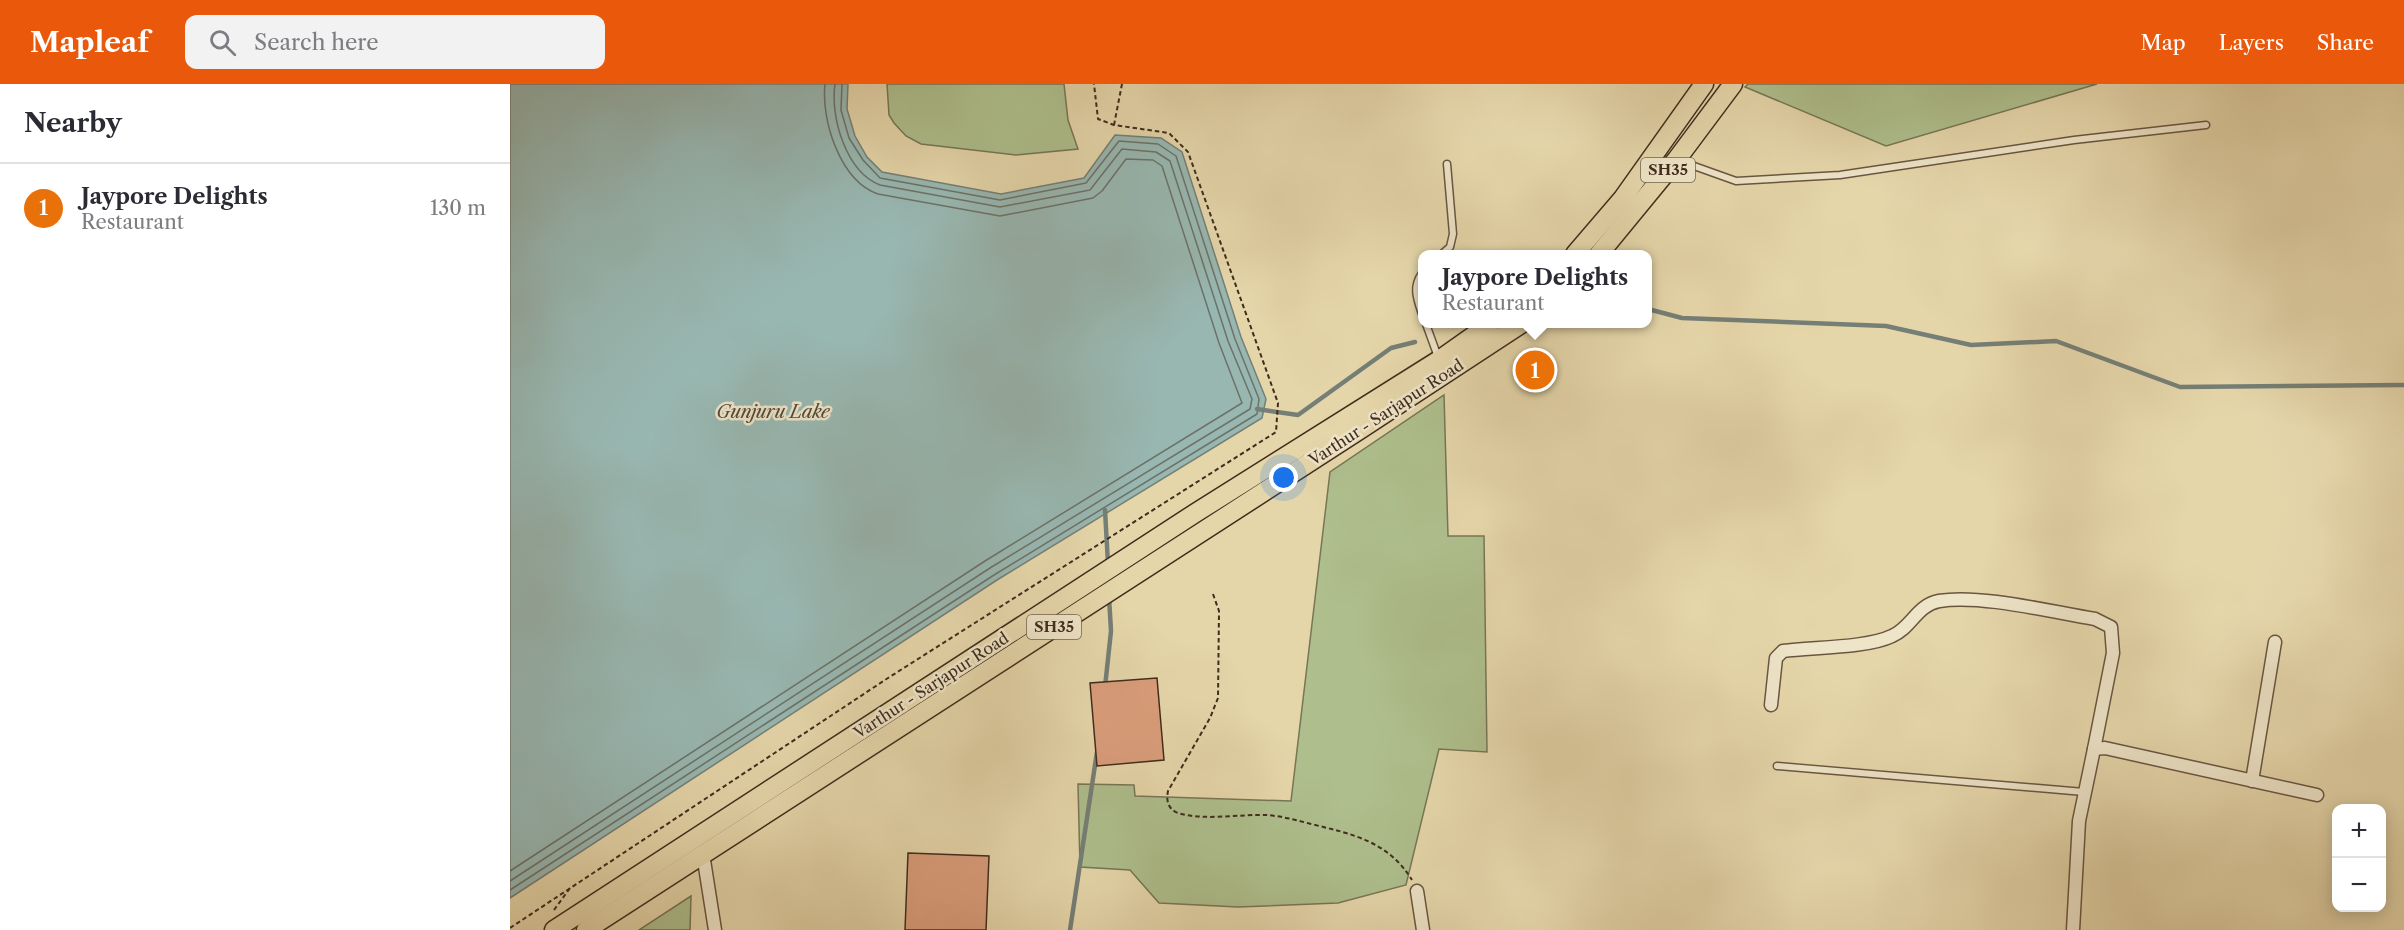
<!DOCTYPE html>
<meta charset="utf-8">
<style>
body{margin:0;font-family:"Libre Caslon Text",serif;background:#f2f2f3;color:#2b2b33}
.controls{position:absolute;right:18px;bottom:18px;display:grid;overflow:hidden;border-radius:12px;box-shadow:0 3px 15px #0003}
.controls button{width:54px;height:54px;display:grid;place-items:center;padding:0;border:0;border-bottom:2px solid #e1e1e2;background:#fff;color:#2b2b33;font:30px sans-serif}
.you{position:absolute;left:774px;top:394px;width:21px;height:21px;margin:-15px;border:4px solid #fff;border-radius:50%;background:#1a73e8;box-shadow:0 0 0 9px #1a73e833}
.badge{display:grid;place-items:center;width:39px;height:39px;border-radius:50%;background:#ea580c;color:#fff;font-size:20px;font-weight:700}
.pin{position:absolute;translate:-50% -50%;border:3px solid #fff;box-shadow:0 2px 6px #0006}
.popup{position:absolute;left:908px;top:166px;width:234px;height:78px;box-sizing:border-box;display:grid;place-content:center;border-radius:12px;background:#fff;filter:drop-shadow(0 2px 4px #0005);font-size:20px;white-space:nowrap;color:#7c7c81}
.popup b{font-size:22px;color:#2b2b33}
.popup::after{content:'';position:absolute;left:50%;top:100%;margin-left:-12px;border:12px solid transparent;border-top-color:#fff}
.list{margin:0;padding:0;list-style:none}
h2{display:flex;justify-content:space-between;align-items:center;height:78px;margin:0;padding:0 24px;font-size:26px}
h2 small{font-size:20px;font-weight:400;color:#7c7c81}
.list li{display:grid;grid-template-columns:39px 1fr auto;gap:18px;align-items:center;box-sizing:border-box;height:90px;padding:0 24px;border-top:2px solid #e1e1e2}
.list b{display:block;font-size:22px;white-space:nowrap}
.list p{margin:0;font-size:20px;white-space:nowrap;color:#7c7c81}
.list em{font-size:20px;font-style:normal;color:#7c7c81}
.icon{flex:none;width:33px;height:33px;fill:none;stroke:currentColor;stroke-width:2;stroke-linecap:round;stroke-linejoin:round}
.map{position:relative;flex:none;width:1894px;height:846px;overflow:hidden}
header{display:flex;align-items:center;gap:36px;box-sizing:border-box;height:84px;padding:0 30px;background:#ea580c;color:#fff}
header strong{font-size:28px}
nav{display:flex;gap:33px;margin-inline-start:auto;font-size:21px}
.search{width:420px;height:54px;background:#f2f2f3;display:flex;align-items:center;gap:15px;box-sizing:border-box;padding:0 21px;border-radius:12px;color:#7c7c81;font-size:22px}
main{display:flex}
aside{flex:1;background:#fff}
.map>svg:first-child{display:block}
.green{fill:#aebf8d;stroke:#777656;stroke-width:1.5}
.water{fill:#98b7b1;stroke:#757f76;stroke-width:1.5}
.lines{fill:none;stroke-linecap:round;stroke-linejoin:round}
.shore{stroke:#6c7268;stroke-width:1.5}
.stream{stroke:#757f76;stroke-width:4.5}
.building{fill:#da9d7b;stroke:#402c1e;stroke-width:1.5}
.service-casing{stroke:#695641;stroke-width:9}
.minor-casing{stroke:#695641;stroke-width:15}
.primary-casing{stroke:#402c1e;stroke-width:21}
.path{stroke:#402c1e;stroke-width:2;stroke-dasharray:4.5 3;stroke-linecap:butt}
.service{stroke:#eee4c8;stroke-width:6}
.minor{stroke:#eee4c8;stroke-width:12}
.primary{stroke:#e5d6aa;stroke-width:18}
.labels{text-anchor:middle;stroke-width:5;stroke-linejoin:round;paint-order:stroke}
.shield{fill:#eee4c8;stroke:#746351;stroke-width:1.5}
.shield-label{font-size:15px;font-weight:bold;fill:#402c1e}
.street-label{font-size:16px;fill:#402c1e;stroke:#eee4c8}
.water-label{font-size:18px;font-style:italic;fill:#52483b;stroke:#eee4c8}
</style>
<header>
<strong>Mapleaf</strong>
<div class="search"><svg class="icon" aria-label="search" viewBox="0 0 24 24"><circle cx="10" cy="10" r="6"/><path d="M15 15l6 6"/></svg>Search here</div>
<nav><a>Map</a><a>Layers</a><a>Share</a></nav>
</header>
<main>
<aside>
<h2>Nearby<small></small></h2>
<ul class="list">
<li><span class="badge" style="background:#e8710a">1</span><div><b>Jaypore Delights</b><p>Restaurant</p></div><em>130 m</em></li>
</ul>
</aside>
<div class="map">
<svg width="1894" height="846" viewBox="0 0 1894 846">
<rect width="100%" height="100%" fill="#e5d6aa"/>
<filter id="stains"><feTurbulence type="fractalNoise" baseFrequency=".00333" numOctaves="4"/><feColorMatrix values="0 0 0 0 .2 0 0 0 0 .09 0 0 0 0 .02 0 0 0 .5 -.17"/></filter>
<radialGradient id="worn" r=".72"><stop offset=".6" stop-color="#630" stop-opacity="0"/><stop offset="1" stop-color="#630" stop-opacity=".3"/></radialGradient>
<g class="green">
<path d="M 377,0 L 554,0 L 558,36 L 568,65 L 506,71 L 411,60 L 396,52 L 384,39 L 379,31 Z"/>
<path d="M 1238,0 L 1587,0 L 1376,62 L 1235,3 Z"/>
<path d="M 934,311 L 938,452 L 974,452 L 977,668 L 929,665 L 896,801 L 828,819 L 728,823 L 649,819 L 620,786 L 570,783 L 568,700 L 624,701 L 625,712 L 781,717 L 820,388 Z"/>
<path d="M 181,812 L 180,846 L 129,846 Z"/>
</g>
<path class="water" d="M 0,0 L 338,0 L 337,25 L 345,52 L 357,73 L 372,88 L 491,110 L 574,94 L 605,51 L 651,54 L 672,68 L 731,253 L 756,315 L 752,334 L 487,496 L 0,814 Z"/>
<g class="lines">
<g class="shore">
<path d="M 0,787 L 475,477 L 732,319 L 709,259 L 652,82 L 643,76 L 616,75 L 592,107 L 583,114 L 490,132 L 368,110 C 330,97 311,36 315,0"/>
<path d="M 0,797 L 480,484 L 740,325 L 742,315 L 718,257 L 660,77 L 646,68 L 612,65 L 580,106 L 490,123 L 370,101 C 336,88 320,33 325,0"/>
<path d="M 0,806 L 484,491 L 747,330 L 749,315 L 725,255 L 666,72 L 648,60 L 609,57 L 576,99 L 490,116 L 370,94 L 353,76 L 339,54 L 331,26 L 332,0"/>
</g>
<g class="stream">
<path d="M 1138,225 L 1172,234 L 1376,242 L 1461,261 L 1546,257 L 1670,303 L 1894,301"/>
<path d="M 747,325 L 788,331 L 881,264 L 905,258"/>
<path d="M 595,426 L 598,480"/>
<path d="M 595,603 L 601,547 L 599,513"/>
<path d="M 560,846 L 587,668"/>
</g>
</g>
<g class="building">
<path d="M 647,594 L 654,676 L 587,682 L 580,599 Z"/>
<path d="M 398,769 L 479,772 L 476,846 L 395,846 Z"/>
</g>
<g class="lines">
<g class="service-casing">
<g id="service">
<path d="M 1170,77 L 1226,97 L 1330,91 L 1564,56 L 1696,41"/>
<path d="M 932,170 L 940,163 L 943,150 L 937,80"/>
<path d="M 912,189 C 902,203 907,215 912,230"/>
<path d="M 916,240 L 928,273"/>
<path d="M 1267,682 L 1574,708"/>
</g>
</g>
<g class="minor-casing">
<g id="minor">
<path d="M 1261,621 L 1266,574 L 1273,567 C 1304,563 1357,564 1382,552 C 1401,544 1407,521 1429,517 C 1471,510 1541,528 1585,535 L 1601,543 L 1603,569 L 1584,665"/>
<path d="M 1742,697 L 1765,558"/>
<path d="M 193,770 L 205,846"/>
<path d="M 907,807 L 913,846"/>
<path d="M 1563,846 L 1569,737 L 1584,665 L 1595,664 L 1807,711"/>
</g>
</g>
<g class="primary-casing">
<g id="primary">
<path d="M 1065,170 L 1113,114 L 1194,0"/>
<path d="M 1089,170 L 1167,75 L 1223,0"/>
<path d="M 44,846 L 687,428 L 929,276 L 980,240"/>
<path d="M 76,846 L 851,345 L 1011,240"/>
</g>
</g>
<g class="path">
<path d="M 604,41 L 612,0"/>
<path d="M 703,510 L 709,527 L 708,614 L 700,634 L 658,707 C 656,717 658,725 668,729 C 693,737 730,730 756,731 C 771,732 786,736 801,740 C 842,750 878,757 902,796"/>
<path d="M 44,826 L 60,804"/>
<path d="M 0,844 L 378,594 L 766,348 L 768,319 L 678,68 L 659,49 L 604,41 L 588,35 L 584,0"/>
</g>
<use href="#service" class="service"/>
<use href="#minor" class="minor"/>
<use href="#primary" class="primary"/>
</g>
<g class="labels">
<g class="shield">
<rect x="1131" y="74" width="54" height="24" rx="4.5"/>
<rect x="517" y="531" width="54" height="24" rx="4.5"/>
</g>
<g class="shield-label">
<text x="1158" y="91">SH35</text>
<text x="544" y="548">SH35</text>
</g>
<g class="street-label">
<text transform="translate(876 328) rotate(-33)" y="6">Varthur - Sarjapur Road</text>
<text transform="translate(421 601) rotate(-33)" y="6">Varthur - Sarjapur Road</text>
</g>
<g class="water-label">
<text x="263" y="334">Gunjuru Lake</text>
</g>
</g>
<rect width="100%" height="100%" filter="url(#stains)"/>
<rect width="100%" height="100%" fill="url(#worn)"/>
</svg>
<div class="controls">
<button>+</button>
<button>−</button>
</div>
<div class="you"></div>
<div class="pin badge" style="left:1025px;top:286px;background:#e8710a">1</div>
<div class="popup"><b>Jaypore Delights</b>Restaurant</div>
</div>
</main>
